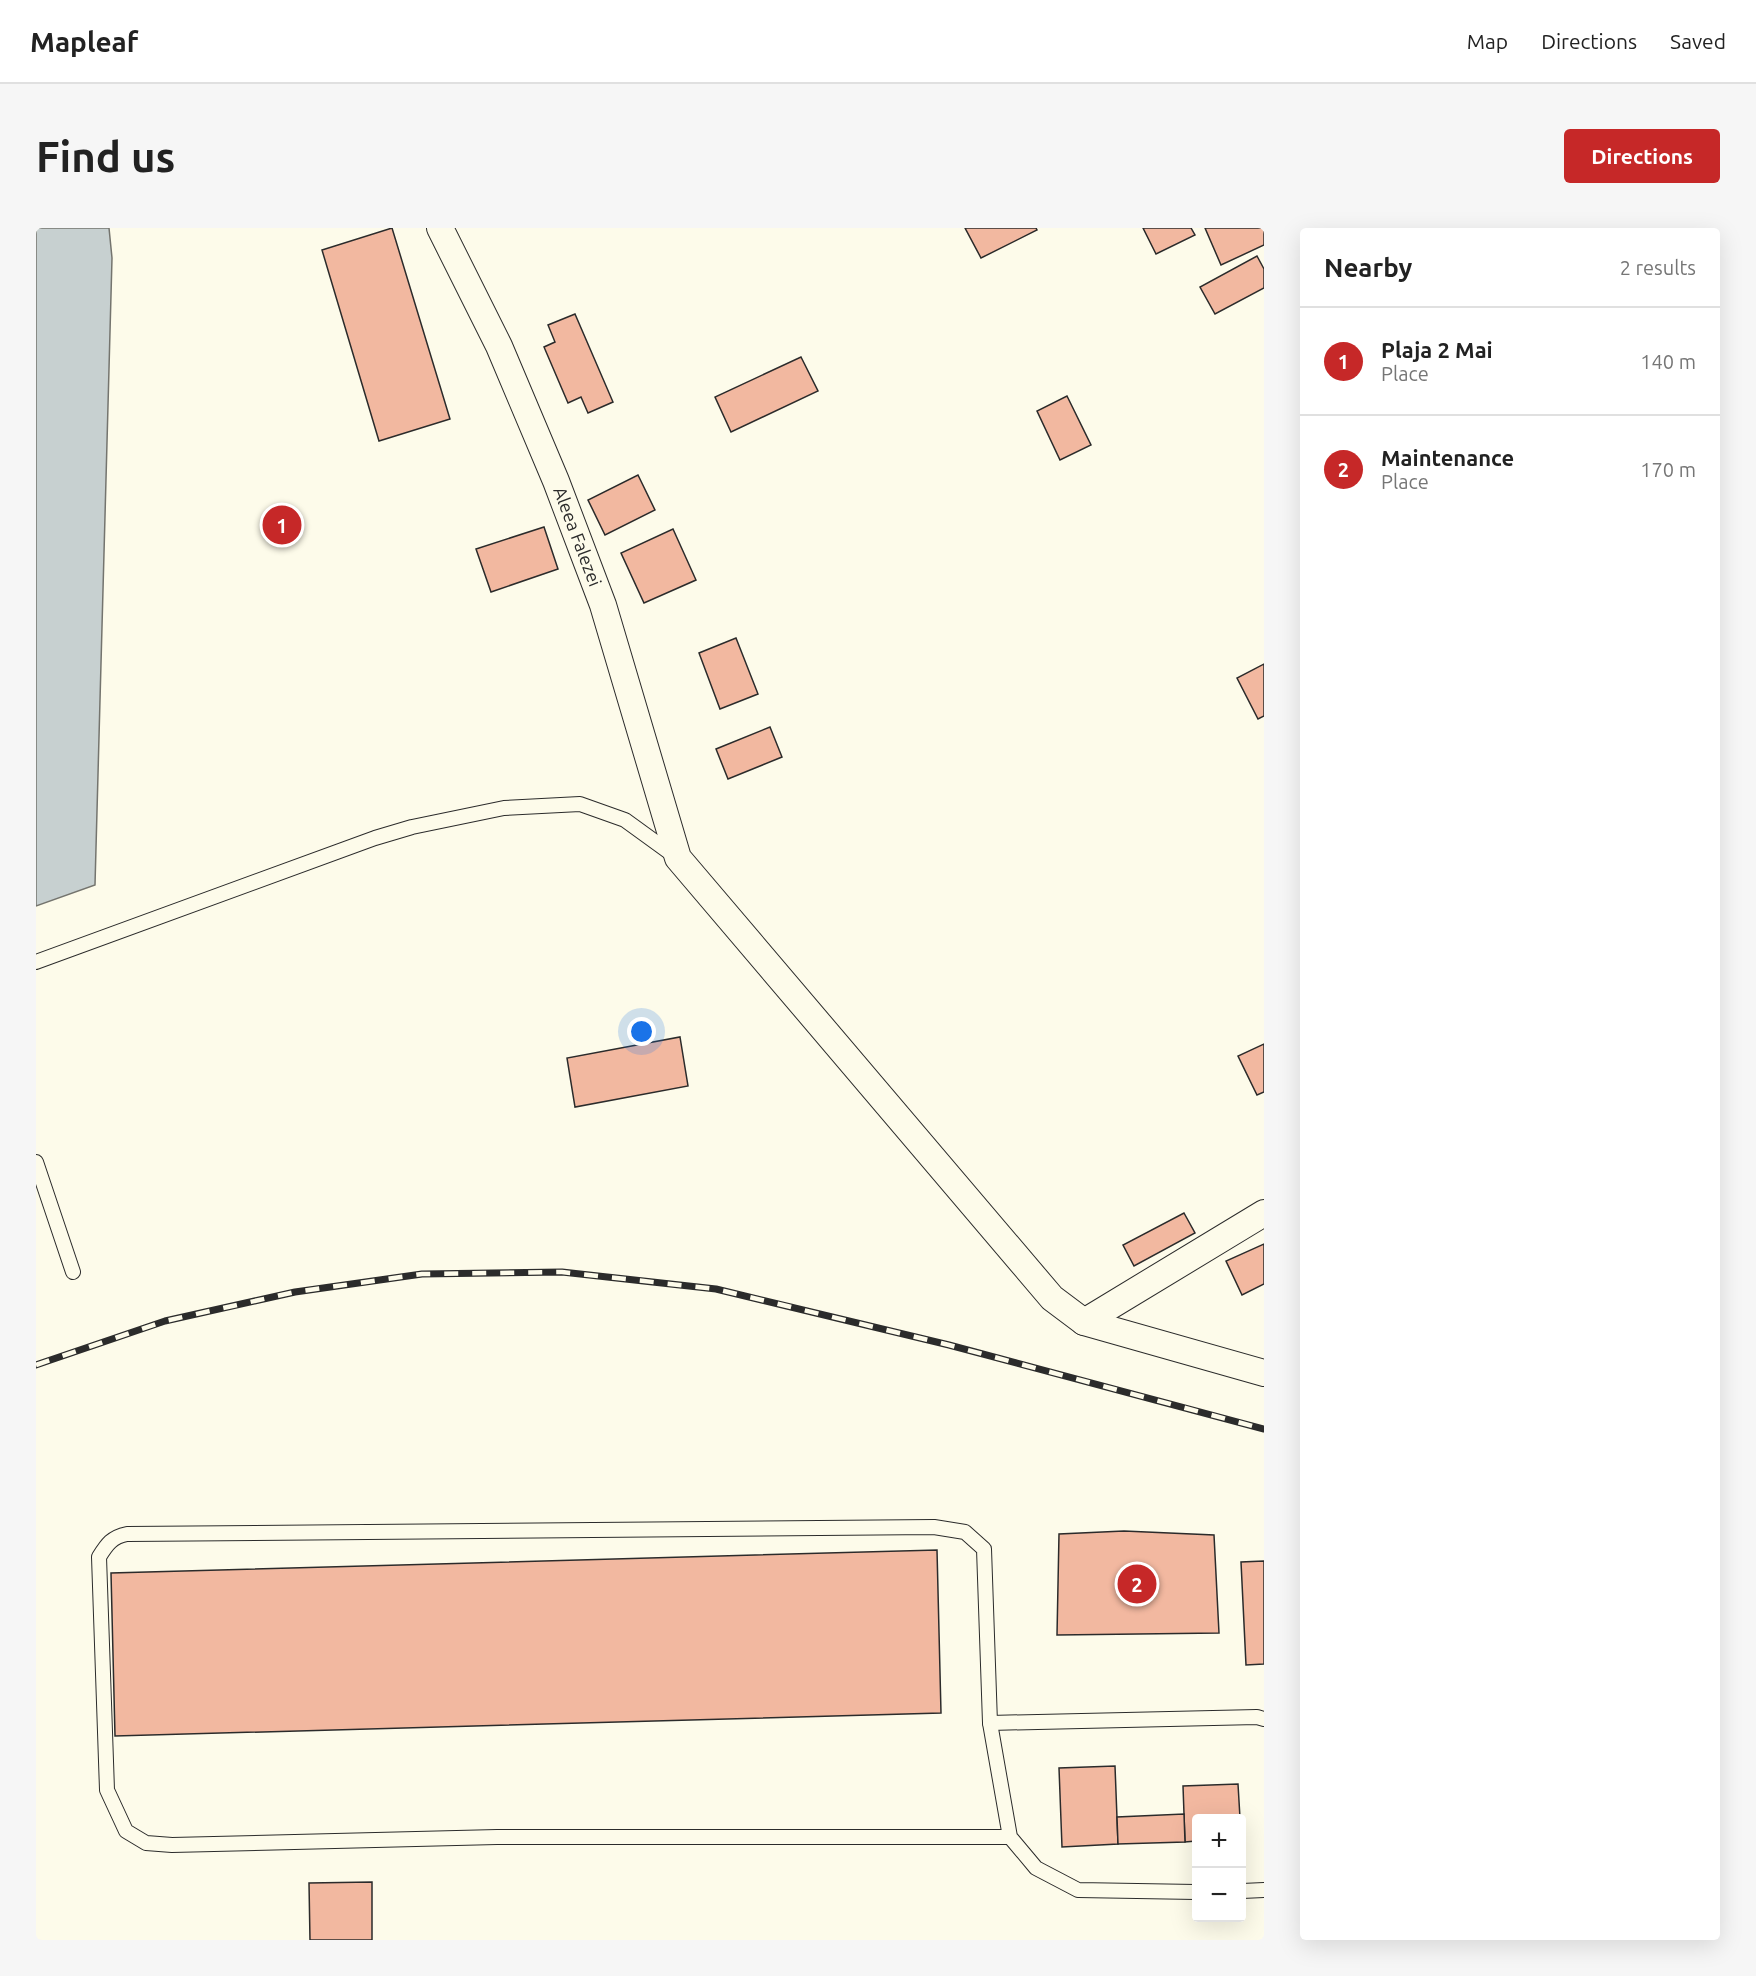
<!DOCTYPE html>
<meta charset="utf-8">
<style>
body{margin:0;font-family:Ubuntu,sans-serif;background:#f6f6f6;color:#222}
.controls{position:absolute;right:18px;bottom:18px;display:grid;overflow:hidden;border-radius:6px;box-shadow:0 6px 24px #0002}
.controls button{width:54px;height:54px;display:grid;place-items:center;padding:0;border:0;border-bottom:2px solid #e0e0e0;background:#fff;color:#222;font:30px sans-serif}
.you{position:absolute;left:606px;top:804px;width:21px;height:21px;margin:-15px;border:4px solid #fff;border-radius:50%;background:#1a73e8;box-shadow:0 0 0 9px #1a73e833}
.badge{display:grid;place-items:center;width:39px;height:39px;border-radius:50%;background:#c62828;color:#fff;font-size:20px;font-weight:700}
.pin{position:absolute;translate:-50% -50%;border:3px solid #fff;box-shadow:0 2px 6px #0006}
.list{margin:0;padding:0;list-style:none}
h2{display:flex;justify-content:space-between;align-items:center;height:78px;margin:0;padding:0 24px;font-size:26px}
h2 small{font-size:20px;font-weight:400;color:#767676}
.list li{display:grid;grid-template-columns:39px 1fr auto;gap:18px;align-items:center;box-sizing:border-box;height:108px;padding:0 24px;border-top:2px solid #e0e0e0}
.list b{display:block;font-size:22px;white-space:nowrap}
.list p{margin:0;font-size:20px;white-space:nowrap;color:#767676}
.list em{font-size:20px;font-style:normal;color:#767676}
.map{position:relative;flex:none;width:1228px;height:1712px;overflow:hidden;border-radius:6px}
header{display:flex;align-items:center;gap:36px;box-sizing:border-box;height:84px;padding:0 30px;background:#fff;border-bottom:2px solid #e0e0e0}
header strong{font-size:28px}
nav{display:flex;gap:33px;margin-inline-start:auto;font-size:21px}
.intro{display:flex;align-items:center;justify-content:space-between;box-sizing:border-box;height:144px;padding:0 36px}
h1{margin:0;font-size:42px}
.button{padding:15px 27px;border-radius:6px;background:#c62828;color:#fff;font-size:21px;font-weight:700}
main{display:flex;gap:36px;padding:0 36px}
aside{flex:1;background:#fff;border-radius:6px;box-shadow:0 6px 24px #0002}
.map>svg:first-child{display:block}
.water{fill:#c7d0d0;stroke:#74746e;stroke-width:1.5}
.building{fill:#f2b8a0;stroke:#2b2b2b;stroke-width:1.5}
.lines{fill:none;stroke-linecap:round;stroke-linejoin:round}
.lane-casing{stroke:#2b2b2b;stroke-width:16}
.street-casing{stroke:#2b2b2b;stroke-width:28}
.lane{stroke:#fdfbea;stroke-width:14}
.street{stroke:#fdfbea;stroke-width:26}
.rail-casing{stroke:#2b2b2b;stroke-width:7}
.rail{stroke:#fdfbea;stroke-width:4.5;stroke-dasharray:14;stroke-linecap:butt}
.labels{text-anchor:middle;stroke-width:4.5;stroke-linejoin:round;paint-order:stroke}
.street-label{font-size:18px;fill:#2b2b2b;stroke:#fdfbea}
</style>
<header>
<strong>Mapleaf</strong>
<nav><a>Map</a><a>Directions</a><a>Saved</a></nav>
</header>
<div class="intro"><h1>Find us</h1><a class="button">Directions</a></div>
<main>
<div class="map">
<svg width="1228" height="1712" viewBox="0 0 1228 1712">
<rect width="100%" height="100%" fill="#fdfbea"/>
<path class="water" d="M 0,0 L 73,0 L 76,30 L 59,657 L 0,678 Z"/>
<g class="building">
<path d="M 356,0 L 414,191 L 343,213 L 286,22 Z"/>
<path d="M 929,0 L 1000,0 L 1001,2 L 945,30 Z"/>
<path d="M 1107,0 L 1155,0 L 1159,7 L 1120,26 Z"/>
<path d="M 1169,0 L 1228,0 L 1228,17 L 1185,37 Z"/>
<path d="M 1221,28 L 1228,41 L 1228,60 L 1179,86 L 1164,59 Z"/>
<path d="M 539,86 L 577,174 L 552,185 L 545,169 L 532,175 L 508,119 L 519,114 L 512,97 Z"/>
<path d="M 765,129 L 782,163 L 695,204 L 679,169 Z"/>
<path d="M 1031,168 L 1055,217 L 1024,232 L 1001,183 Z"/>
<path d="M 602,247 L 619,282 L 569,307 L 552,272 Z"/>
<path d="M 508,299 L 522,341 L 455,364 L 440,321 Z"/>
<path d="M 637,301 L 660,352 L 608,375 L 585,325 Z"/>
<path d="M 700,410 L 722,466 L 684,481 L 663,425 Z"/>
<path d="M 1228,436 L 1228,488 L 1222,491 L 1201,450 Z"/>
<path d="M 734,499 L 746,529 L 692,551 L 680,521 Z"/>
<path d="M 644,809 L 652,858 L 539,879 L 531,830 Z"/>
<path d="M 1228,816 L 1228,864 L 1221,867 L 1202,828 Z"/>
<path d="M 1148,985 L 1159,1005 L 1098,1038 L 1087,1017 Z"/>
<path d="M 1228,1016 L 1228,1056 L 1206,1067 L 1190,1033 Z"/>
<path d="M 1088,1303 L 1178,1307 L 1183,1405 L 1021,1407 L 1023,1306 Z"/>
<path d="M 901,1322 L 905,1485 L 79,1508 L 75,1345 Z"/>
<path d="M 1228,1333 L 1228,1436 L 1210,1437 L 1205,1334 Z"/>
<path d="M 1079,1538 L 1082,1616 L 1026,1619 L 1023,1540 Z"/>
<path d="M 1202,1556 L 1204,1590 L 1160,1590 L 1160,1613 L 1149,1614 L 1147,1558 Z"/>
<path d="M 1148,1586 L 1149,1614 L 1082,1616 L 1081,1589 Z"/>
<path d="M 336,1654 L 336,1712 L 274,1712 L 273,1655 Z"/>
</g>
<g class="lines">
<g class="lane-casing">
<g id="lane">
<path d="M 0,734 L 339,610 L 376,599 L 468,580 L 544,576 L 589,592 L 640,629"/>
<path d="M 0,934 L 37,1044"/>
<path d="M 954,1495 L 1221,1489 L 1228,1491"/>
<path d="M 974,1609 L 461,1609 L 136,1617 L 110,1615 L 90,1603 L 71,1562 L 63,1329 C 71,1316 76,1309 91,1306 L 898,1299 L 929,1304 L 948,1321 L 954,1495 L 974,1609 L 1000,1640 L 1042,1662 L 1160,1664"/>
<path d="M 1206,1663 L 1228,1662"/>
</g>
</g>
<g class="street-casing">
<g id="street">
<path id="s1" d="M 404,0 L 463,118 L 520,253 L 567,377 L 642,630 L 1016,1070 L 1048,1094 L 1228,1145"/>
<path d="M 1048,1094 L 1228,985"/>
</g>
</g>
<use href="#lane" class="lane"/>
<use href="#street" class="street"/>
<g class="rail-casing">
<path id="rail" d="M 0,1137 L 129,1093 L 259,1064 L 386,1046 L 526,1044 L 680,1061 L 913,1117 L 1228,1201"/>
</g>
<use href="#rail" class="rail"/>
</g>
<g class="labels">
<g class="street-label">
<text dy="6" stroke="none"><textPath href="#s1" startOffset="338">Aleea Falezei</textPath></text>
</g>
</g>
</svg>
<div class="controls">
<button>+</button>
<button>−</button>
</div>
<div class="you"></div>
<div class="pin badge" style="left:246px;top:297px">1</div>
<div class="pin badge" style="left:1101px;top:1356px">2</div>
</div>
<aside>
<h2>Nearby<small>2 results</small></h2>
<ul class="list">
<li><span class="badge">1</span><div><b>Plaja 2 Mai</b><p>Place</p></div><em>140 m</em></li>
<li><span class="badge">2</span><div><b>Maintenance</b><p>Place</p></div><em>170 m</em></li>
</ul>
</aside>
</main>
